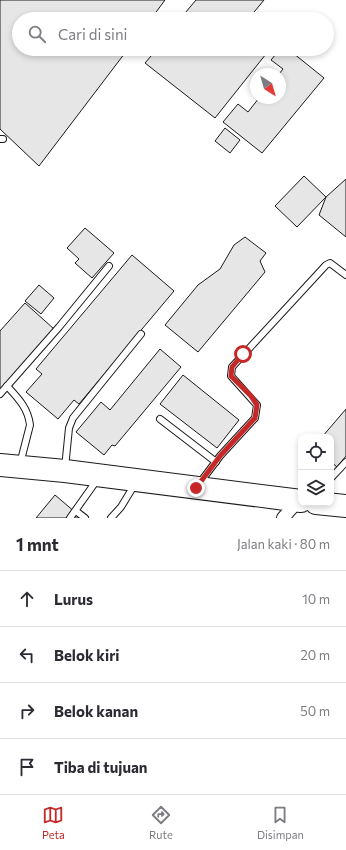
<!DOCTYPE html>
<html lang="id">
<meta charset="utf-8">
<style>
body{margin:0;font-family:Commissioner,sans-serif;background:#f7f7f7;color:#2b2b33}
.controls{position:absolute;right:12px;bottom:12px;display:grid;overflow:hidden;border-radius:8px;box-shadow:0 2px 6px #0003}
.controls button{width:36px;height:36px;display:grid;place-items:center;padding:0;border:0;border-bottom:1px solid #e1e1e2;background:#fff;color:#2b2b33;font:20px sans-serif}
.compass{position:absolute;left:250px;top:68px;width:36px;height:36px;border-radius:50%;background:#fff;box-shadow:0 2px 6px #0003;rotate:143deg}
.stop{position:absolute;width:12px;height:12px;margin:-9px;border:3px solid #c62828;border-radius:50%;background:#fff}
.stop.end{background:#c62828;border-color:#fff;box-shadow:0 1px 4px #0008}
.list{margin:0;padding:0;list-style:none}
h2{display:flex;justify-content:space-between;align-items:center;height:52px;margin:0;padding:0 16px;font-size:17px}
h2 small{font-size:13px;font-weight:400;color:#7c7c81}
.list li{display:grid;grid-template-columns:26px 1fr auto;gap:12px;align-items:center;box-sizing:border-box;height:56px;padding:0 16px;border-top:1px solid #e1e1e2}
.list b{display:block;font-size:15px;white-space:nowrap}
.list em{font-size:13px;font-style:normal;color:#7c7c81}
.icon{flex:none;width:22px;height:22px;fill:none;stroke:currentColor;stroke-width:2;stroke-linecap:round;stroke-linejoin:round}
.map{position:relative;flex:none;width:346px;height:518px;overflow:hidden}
.search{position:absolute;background:#fff;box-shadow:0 2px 6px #0003;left:12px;right:12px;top:12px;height:44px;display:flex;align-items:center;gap:10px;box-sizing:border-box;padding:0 14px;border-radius:22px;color:#7c7c81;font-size:15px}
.sheet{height:276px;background:#fff}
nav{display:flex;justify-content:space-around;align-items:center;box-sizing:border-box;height:56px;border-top:1px solid #e1e1e2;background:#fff;font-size:11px;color:#7c7c81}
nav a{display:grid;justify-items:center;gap:2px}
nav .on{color:#c62828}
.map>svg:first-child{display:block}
.building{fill:#e6e6e6;stroke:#1a1a1a}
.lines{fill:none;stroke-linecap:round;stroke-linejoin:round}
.lane-casing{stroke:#1a1a1a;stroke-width:8}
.street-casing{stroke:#1a1a1a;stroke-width:14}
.highway-casing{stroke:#1a1a1a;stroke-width:24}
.lane{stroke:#fff;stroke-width:6}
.street{stroke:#fff;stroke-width:12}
.highway{stroke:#fff;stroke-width:22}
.route{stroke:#c62828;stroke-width:5}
</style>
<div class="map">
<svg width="346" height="518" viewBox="0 0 346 518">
<rect width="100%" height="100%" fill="#fff"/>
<g class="building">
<path d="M 0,0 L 165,0 L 151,19 L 19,19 L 19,49 L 128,49 L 39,166 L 0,129 Z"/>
<path d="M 196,0 L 264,0 L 250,17 L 252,19 L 180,19 Z"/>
<path d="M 157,49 L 270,49 L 215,118 L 145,63 Z"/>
<path d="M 280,49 L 288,49 L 324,78 L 262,153 L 223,122 L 238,104 L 248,112 L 259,98 L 280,98 L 280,74 L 279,74 L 283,69 L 271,60 Z"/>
<path d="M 225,128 L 240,140 L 230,153 L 215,141 Z"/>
<path d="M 304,176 L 326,197 L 297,227 L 275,206 Z"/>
<path d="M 346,179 L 346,237 L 319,215 L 326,197 Z"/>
<path d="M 85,228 L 114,253 L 92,278 L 75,263 L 79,259 L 67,248 Z"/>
<path d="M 245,237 L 266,253 L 260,261 L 265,272 L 198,352 L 165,325 L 198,285 L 220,269 L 234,245 Z"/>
<path d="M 132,255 L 174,291 L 79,404 L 74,400 L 58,419 L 26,392 L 42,374 L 36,369 Z"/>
<path d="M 39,285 L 54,298 L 41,314 L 25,301 Z"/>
<path d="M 25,303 L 54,329 L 0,391 L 0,331 Z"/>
<path d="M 160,349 L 181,367 L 115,446 L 112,445 L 104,455 L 76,432 L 101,402 L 110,410 Z"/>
<path d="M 183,375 L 239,420 L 217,448 L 160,404 Z"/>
<path d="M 346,409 L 346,456 L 337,467 L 331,462 L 331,437 L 322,437 Z"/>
<path d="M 55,495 L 82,518 L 36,518 Z"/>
</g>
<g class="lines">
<g class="lane-casing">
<g id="lane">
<path d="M 0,139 L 3,139"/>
<path d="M 7,386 C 18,398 28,408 30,425 L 20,464"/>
<path d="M 0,394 L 59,327 L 109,266"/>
<path d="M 160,419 L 216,462"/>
<path d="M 65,468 L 69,428 L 73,418 L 141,334"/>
<path d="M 331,478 L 346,462"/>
<path d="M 199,484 L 220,456 L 255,418 L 257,405 L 231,376 L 232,367 L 326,265 L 330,263 L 346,275"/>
<path d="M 76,511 L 85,518"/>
<path d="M 70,518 L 97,480"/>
<path d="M 111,518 L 121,507 L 135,484"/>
</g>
</g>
<g class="street-casing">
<path id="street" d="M 283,518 L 298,501"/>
</g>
<g class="highway-casing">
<g id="highway">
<path d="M 0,465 L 65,471 L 301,501"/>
<path d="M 316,503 L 346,506"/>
</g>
</g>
<use href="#lane" class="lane"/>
<use href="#street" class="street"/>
<use href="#highway" class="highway"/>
</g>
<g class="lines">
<path class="route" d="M 196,488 L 220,456 L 255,418 L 257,405 L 251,396 L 231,376 L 232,367 L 243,354"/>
</g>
</svg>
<div class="controls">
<button><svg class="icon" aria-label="locate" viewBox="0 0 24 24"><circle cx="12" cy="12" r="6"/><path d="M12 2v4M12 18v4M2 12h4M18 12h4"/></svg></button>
<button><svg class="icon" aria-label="layers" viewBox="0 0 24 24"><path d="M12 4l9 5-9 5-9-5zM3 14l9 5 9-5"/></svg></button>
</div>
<svg class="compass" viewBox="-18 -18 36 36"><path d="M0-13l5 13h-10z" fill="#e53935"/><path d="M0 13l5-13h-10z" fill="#7c7c81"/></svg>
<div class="stop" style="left:243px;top:354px"></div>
<div class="stop end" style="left:196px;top:488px"></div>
<div class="search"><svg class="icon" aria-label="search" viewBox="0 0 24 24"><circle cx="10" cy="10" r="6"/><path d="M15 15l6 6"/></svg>Cari di sini</div>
</div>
<section class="sheet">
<h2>1 mnt<small>Jalan kaki · 80 m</small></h2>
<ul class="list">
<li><svg class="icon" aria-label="ahead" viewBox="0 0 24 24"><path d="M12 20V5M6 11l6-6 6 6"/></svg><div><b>Lurus</b></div><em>10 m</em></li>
<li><svg class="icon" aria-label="left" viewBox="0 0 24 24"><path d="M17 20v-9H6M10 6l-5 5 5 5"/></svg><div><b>Belok kiri</b></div><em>20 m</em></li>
<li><svg class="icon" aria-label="right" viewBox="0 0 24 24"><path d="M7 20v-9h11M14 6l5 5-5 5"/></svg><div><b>Belok kanan</b></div><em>50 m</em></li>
<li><svg class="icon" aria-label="arrive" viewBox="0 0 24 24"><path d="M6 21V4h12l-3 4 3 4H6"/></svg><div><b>Tiba di tujuan</b></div></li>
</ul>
</section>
<nav>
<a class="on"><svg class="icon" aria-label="map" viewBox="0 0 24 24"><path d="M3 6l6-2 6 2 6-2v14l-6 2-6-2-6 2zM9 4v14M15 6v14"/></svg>Peta</a>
<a><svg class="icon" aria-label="directions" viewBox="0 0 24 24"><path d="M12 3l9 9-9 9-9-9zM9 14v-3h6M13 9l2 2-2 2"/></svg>Rute</a>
<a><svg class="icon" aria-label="saved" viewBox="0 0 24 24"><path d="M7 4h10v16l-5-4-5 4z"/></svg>Disimpan</a>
</nav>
